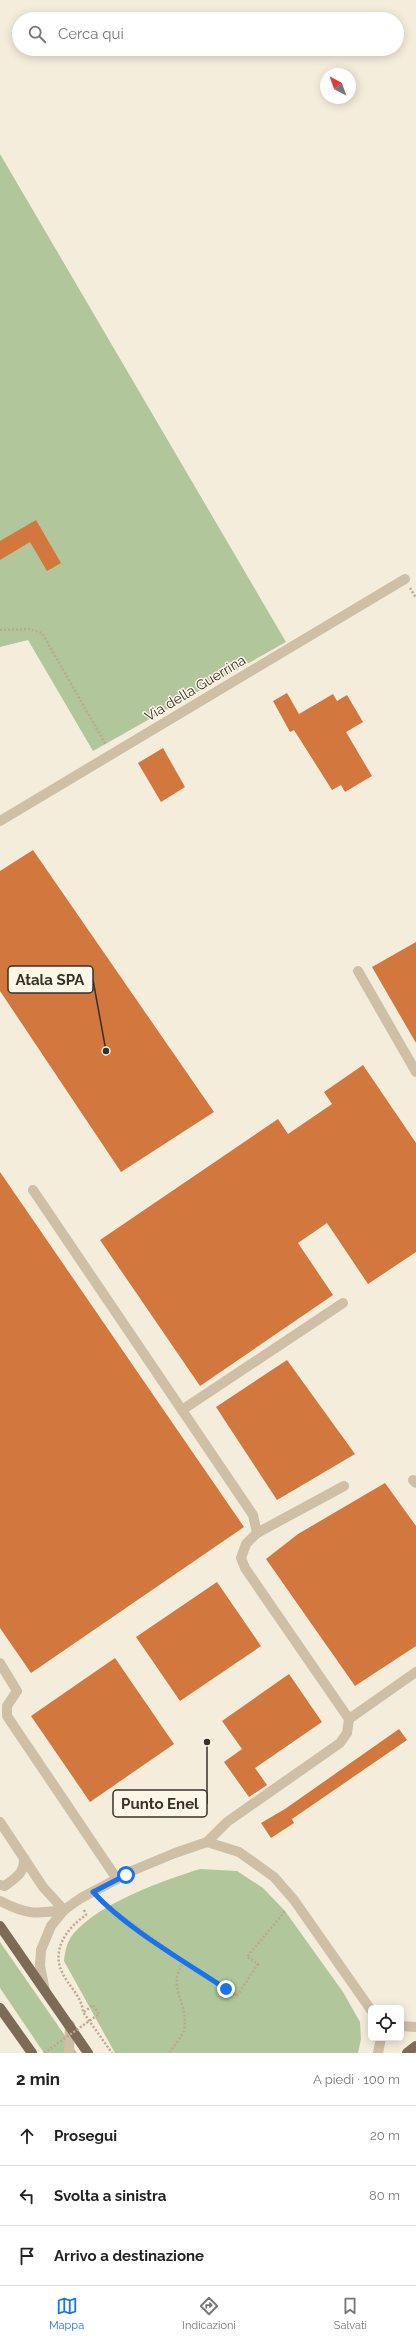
<!DOCTYPE html>
<html lang="it">
<meta charset="utf-8">
<style>
body{margin:0;font-family:Raleway,sans-serif;background:#f6f6f6;color:#222}
.controls{position:absolute;right:12px;bottom:12px;display:grid;overflow:hidden;border-radius:6px;box-shadow:0 2px 10px #0003}
.controls button{width:36px;height:36px;display:grid;place-items:center;padding:0;border:0;border-bottom:1px solid #e0e0e0;background:#fff;color:#222;font:20px sans-serif}
.compass{position:absolute;left:320px;top:68px;width:36px;height:36px;border-radius:50%;background:#fff;box-shadow:0 2px 10px #0003;rotate:319deg}
.stop{position:absolute;width:12px;height:12px;margin:-9px;border:3px solid #1a73e8;border-radius:50%;background:#fff}
.stop.end{background:#1a73e8;border-color:#fff;box-shadow:0 1px 4px #0008}
.list{margin:0;padding:0;list-style:none}
h2{display:flex;justify-content:space-between;align-items:center;height:52px;margin:0;padding:0 16px;font-size:17px}
h2 small{font-size:13px;font-weight:400;color:#767676}
.list li{display:grid;grid-template-columns:26px 1fr auto;gap:12px;align-items:center;box-sizing:border-box;height:60px;padding:0 16px;border-top:1px solid #e0e0e0}
.list b{display:block;font-size:15px;white-space:nowrap}
.list em{font-size:13px;font-style:normal;color:#767676}
.icon{flex:none;width:22px;height:22px;fill:none;stroke:currentColor;stroke-width:2;stroke-linecap:round;stroke-linejoin:round}
.map{position:relative;flex:none;width:416px;height:2053px;overflow:hidden}
.search{position:absolute;background:#fff;box-shadow:0 2px 10px #0003;left:12px;right:12px;top:12px;height:44px;display:flex;align-items:center;gap:10px;box-sizing:border-box;padding:0 14px;border-radius:22px;color:#767676;font-size:15px}
.sheet{height:232px;background:#fff}
nav{display:flex;justify-content:space-around;align-items:center;box-sizing:border-box;height:56px;border-top:1px solid #e0e0e0;background:#fff;font-size:11px;color:#767676}
nav a{display:grid;justify-items:center;gap:2px}
nav .on{color:#1a73e8}
.map>svg:first-child{display:block}
.green{fill:#b1c69a}
.building{fill:#d2773d}
.lines{fill:none;stroke-linecap:round;stroke-linejoin:round}
.path{stroke:#baa990;stroke-width:2.5;stroke-dasharray:2 2;stroke-linecap:butt}
.minor{stroke:#cebfa6;stroke-width:10}
.major{stroke:#7d6a57;stroke-width:10}
.path-bridge{stroke:#baa990;stroke-width:2.5;stroke-dasharray:2 2;stroke-linecap:butt}
.route{stroke:#1a73e8;stroke-width:5}
.labels{text-anchor:middle;stroke-width:3;stroke-linejoin:round;paint-order:stroke}
.street-label{font-size:14px;fill:#3a3028;stroke:#fcf6e9}
.leader{fill:none;stroke:#3a3028;stroke-width:1.5}
.callout-dot{fill:#3a3028;stroke:#fcf6e9;stroke-width:1.5}
.callout{fill:#fcf6e9;stroke:#3a3028;stroke-width:1.5}
.callout-label{font-size:15px;text-anchor:middle;font-weight:bold;fill:#3a3028}
</style>
<div class="map">
<svg width="416" height="2053" viewBox="0 0 416 2053">
<rect width="100%" height="100%" fill="#f5eddc"/>
<g class="green">
<path d="M 0,154 L 286,642 L 93,751 L 28,640 L 0,647 Z"/>
<path d="M 200,1869 L 237,1871 L 263,1888 L 285,1911 L 343,1992 L 360,2022 L 361,2039 L 358,2053 L 115,2053 L 64,1961 C 65,1951 67,1941 74,1933 C 100,1903 162,1881 200,1869 Z"/>
<path d="M 0,1942 L 77,2053 L 44,2053 L 0,1988 Z"/>
</g>
<g class="building">
<path d="M 36,520 L 61,563 L 47,571 L 30,542 L 0,560 L 0,541 Z"/>
<path d="M 287,693 L 299,714 L 333,694 L 337,701 L 347,695 L 363,722 L 346,732 L 372,776 L 345,792 L 341,785 L 332,790 L 294,730 L 290,732 L 273,701 Z"/>
<path d="M 163,748 L 185,787 L 161,802 L 138,763 Z"/>
<path d="M 33,850 L 214,1112 L 121,1172 L 0,991 L 0,871 Z"/>
<path d="M 416,942 L 416,1043 L 372,967 Z"/>
<path d="M 363,1065 L 416,1143 L 416,1252 L 368,1284 L 327,1223 L 298,1243 L 333,1295 L 200,1386 L 100,1240 L 278,1119 L 288,1134 L 332,1104 L 324,1092 Z"/>
<path d="M 0,1172 L 244,1527 L 31,1673 L 0,1628 Z"/>
<path d="M 287,1360 L 355,1454 L 277,1500 L 216,1407 Z"/>
<path d="M 385,1483 L 416,1526 L 416,1646 L 355,1686 L 266,1559 L 298,1534 Z"/>
<path d="M 217,1582 L 261,1646 L 180,1701 L 136,1637 Z"/>
<path d="M 115,1658 L 174,1744 L 90,1802 L 31,1716 Z"/>
<path d="M 289,1674 L 322,1722 L 255,1768 L 267,1785 L 249,1797 L 224,1762 L 242,1749 L 222,1721 Z"/>
<path d="M 399,1729 L 407,1740 L 292,1819 L 294,1823 L 271,1838 L 261,1823 L 285,1809 Z"/>
</g>
<g class="lines">
<g class="path">
<path d="M 410,588 L 416,598"/>
<path d="M 0,630 L 29,629 L 42,633 L 106,745"/>
<path d="M 100,1900 L 184,1961 C 165,1990 190,2002 184,2030 C 182,2037 173,2047 169,2053"/>
<path d="M 84,1910 L 86,1915 C 68,1927 51,1949 62,1972 C 68,1986 82,1996 83,2012 L 112,2053"/>
<path d="M 184,1961 L 237,1996 L 258,1964 L 247,1957 L 286,1910"/>
<path d="M 84,2012 L 93,2005 L 99,2014"/>
</g>
<g class="minor">
<path d="M 0,821 L 405,579"/>
<path d="M 358,971 L 416,1072"/>
<path d="M 33,1190 L 253,1515 L 257,1533 L 246,1544 L 241,1558 L 245,1568 L 349,1719 L 347,1733 L 340,1743 L 227,1822 L 207,1842"/>
<path d="M 182,1410 L 343,1303"/>
<path d="M 413,1480 L 416,1483"/>
<path d="M 257,1533 L 344,1486"/>
<path d="M 0,1663 L 17,1691 L 7,1706 L 7,1716 L 117,1879"/>
<path d="M 349,1719 L 416,1672"/>
<path d="M 0,1822 L 43,1887 L 64,1910"/>
<path d="M 0,1885 L 5,1886 C 16,1877 25,1873 24,1858"/>
<path d="M 0,1901 C 27,1915 35,1914 64,1910"/>
<path d="M 45,1991 L 40,1966 L 41,1950 L 51,1926 L 64,1910 L 81,1898 L 134,1870 L 175,1853 L 207,1842 L 239,1852 L 274,1877 L 294,1900 L 371,2010"/>
<path d="M 401,2026 L 416,2027"/>
<path d="M 69,2053 L 70,2025"/>
<path d="M 378,2053 L 381,2038"/>
</g>
<g class="major">
<path d="M 0,1926 L 88,2053"/>
<path d="M 0,2008 L 32,2053"/>
<path d="M 407,2053 L 416,2046"/>
</g>
<path class="path-bridge" d="M 44,2053 L 99,2014"/>
</g>
<g class="lines">
<path class="route" d="M 126,1875 L 93,1892 C 127,1929 184,1961 226,1989"/>
</g>
<g class="labels">
<g class="street-label">
<text transform="translate(195 688) rotate(-31)" y="5">Via della Guerrina</text>
</g>
</g>
<path class="leader" d="M106 1051L93 980M207 1742L207 1804"/>
<g class="callout-dot">
<circle cx="106" cy="1051" r="4"/>
<circle cx="207" cy="1742" r="4"/>
</g>
<g class="callout">
<rect x="8" y="966" width="85" height="27" rx="4"/>
<rect x="113" y="1790" width="94" height="27" rx="4"/>
</g>
<g class="callout-label">
<text x="50" y="985">Atala SPA</text>
<text x="160" y="1809">Punto Enel</text>
</g>
</svg>
<div class="controls">
<button><svg class="icon" aria-label="locate" viewBox="0 0 24 24"><circle cx="12" cy="12" r="6"/><path d="M12 2v4M12 18v4M2 12h4M18 12h4"/></svg></button>
</div>
<svg class="compass" viewBox="-18 -18 36 36"><path d="M0-13l5 13h-10z" fill="#e53935"/><path d="M0 13l5-13h-10z" fill="#767676"/></svg>
<div class="stop" style="left:126px;top:1875px"></div>
<div class="stop end" style="left:226px;top:1989px"></div>
<div class="search"><svg class="icon" aria-label="search" viewBox="0 0 24 24"><circle cx="10" cy="10" r="6"/><path d="M15 15l6 6"/></svg>Cerca qui</div>
</div>
<section class="sheet">
<h2>2 min<small>A piedi · 100 m</small></h2>
<ul class="list">
<li><svg class="icon" aria-label="ahead" viewBox="0 0 24 24"><path d="M12 20V5M6 11l6-6 6 6"/></svg><div><b>Prosegui</b></div><em>20 m</em></li>
<li><svg class="icon" aria-label="left" viewBox="0 0 24 24"><path d="M17 20v-9H6M10 6l-5 5 5 5"/></svg><div><b>Svolta a sinistra</b></div><em>80 m</em></li>
<li><svg class="icon" aria-label="arrive" viewBox="0 0 24 24"><path d="M6 21V4h12l-3 4 3 4H6"/></svg><div><b>Arrivo a destinazione</b></div></li>
</ul>
</section>
<nav>
<a class="on"><svg class="icon" aria-label="map" viewBox="0 0 24 24"><path d="M3 6l6-2 6 2 6-2v14l-6 2-6-2-6 2zM9 4v14M15 6v14"/></svg>Mappa</a>
<a><svg class="icon" aria-label="directions" viewBox="0 0 24 24"><path d="M12 3l9 9-9 9-9-9zM9 14v-3h6M13 9l2 2-2 2"/></svg>Indicazioni</a>
<a><svg class="icon" aria-label="saved" viewBox="0 0 24 24"><path d="M7 4h10v16l-5-4-5 4z"/></svg>Salvati</a>
</nav>
